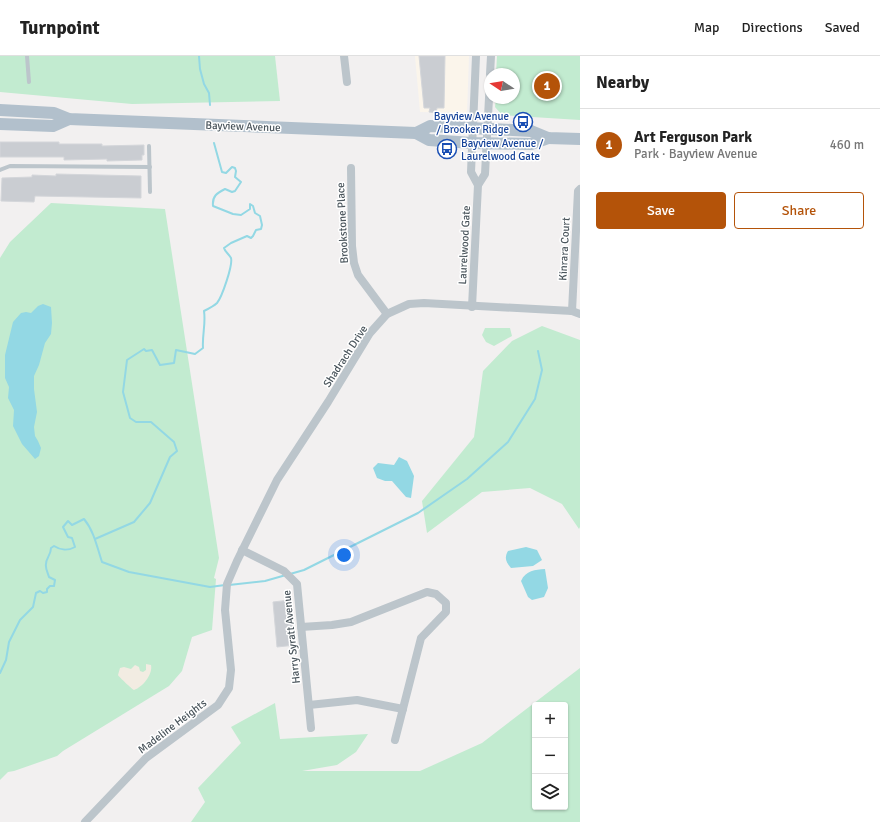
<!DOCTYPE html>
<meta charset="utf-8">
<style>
body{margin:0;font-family:Signika,sans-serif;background:#f6f6f6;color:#222}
.controls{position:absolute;right:12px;bottom:12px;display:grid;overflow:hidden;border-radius:4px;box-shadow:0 1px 3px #0004}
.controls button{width:36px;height:36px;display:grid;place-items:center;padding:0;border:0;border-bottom:1px solid #e0e0e0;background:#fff;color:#222;font:20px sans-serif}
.compass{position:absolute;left:484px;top:12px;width:36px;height:36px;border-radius:50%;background:#fff;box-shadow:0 1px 3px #0004;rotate:282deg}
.you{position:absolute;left:344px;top:499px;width:14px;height:14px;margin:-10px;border:3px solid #fff;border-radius:50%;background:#1a73e8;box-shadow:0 0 0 6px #1a73e833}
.badge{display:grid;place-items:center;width:26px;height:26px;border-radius:50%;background:#b45309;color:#fff;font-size:13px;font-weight:700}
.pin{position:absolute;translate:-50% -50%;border:2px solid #fff;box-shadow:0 1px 4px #0006}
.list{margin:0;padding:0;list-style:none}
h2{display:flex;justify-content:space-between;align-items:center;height:52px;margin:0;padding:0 16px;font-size:17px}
h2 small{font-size:13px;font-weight:400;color:#767676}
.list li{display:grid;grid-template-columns:26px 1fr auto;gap:12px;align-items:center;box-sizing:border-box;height:72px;padding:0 16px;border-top:1px solid #e0e0e0}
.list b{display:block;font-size:15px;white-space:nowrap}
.list p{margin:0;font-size:13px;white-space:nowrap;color:#767676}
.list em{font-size:13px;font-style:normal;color:#767676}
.actions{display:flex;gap:8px;padding:12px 16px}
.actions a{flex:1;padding:9px 0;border:1px solid #b45309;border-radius:4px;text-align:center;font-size:14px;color:#b45309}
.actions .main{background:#b45309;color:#fff}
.icon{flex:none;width:22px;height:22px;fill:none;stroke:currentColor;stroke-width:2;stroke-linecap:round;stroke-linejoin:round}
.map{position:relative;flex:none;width:580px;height:766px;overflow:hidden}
header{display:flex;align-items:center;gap:24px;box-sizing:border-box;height:56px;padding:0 20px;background:#fff;border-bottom:1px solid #e0e0e0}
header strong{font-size:19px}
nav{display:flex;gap:22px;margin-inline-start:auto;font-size:14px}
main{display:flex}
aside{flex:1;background:#fff}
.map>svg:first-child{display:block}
.commercial{fill:#fbf5eb}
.green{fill:#c2ebd0;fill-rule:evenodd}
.sand{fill:#f2ece2}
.water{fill:#93d8e4}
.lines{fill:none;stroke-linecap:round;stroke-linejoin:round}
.stream{stroke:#93d8e4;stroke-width:2}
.building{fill:#cacdd2;stroke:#d4d6da}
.lane{stroke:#bcc5cb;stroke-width:4}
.street{stroke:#bcc5cb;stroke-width:8}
.primary{stroke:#b2c0cc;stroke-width:12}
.labels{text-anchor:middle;stroke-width:3;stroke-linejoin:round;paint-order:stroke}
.transit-label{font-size:11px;fill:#164399;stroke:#fff;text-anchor:end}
.street-label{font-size:11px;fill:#49545b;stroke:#fff}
</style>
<header>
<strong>Turnpoint</strong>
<nav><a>Map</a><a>Directions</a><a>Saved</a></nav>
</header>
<main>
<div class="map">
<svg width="580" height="766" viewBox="0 0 580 766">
<rect width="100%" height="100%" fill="#f2f0f0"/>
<path class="commercial" d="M 415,0 L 469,0 L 467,57 L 420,56 Z"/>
<g class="green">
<path d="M 0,0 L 275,0 L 280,45 L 132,48 L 0,36 Z"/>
<path d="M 497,0 L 580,0 L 580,64 L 502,59 L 495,51 L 496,42 L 514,42 L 514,18 L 496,18 Z"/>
<path d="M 51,147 L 165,153 L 219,502 L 214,522 L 216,523 L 212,574 L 192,581 L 182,615 L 169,630 L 63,695 L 57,700 L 14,715 L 8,716 L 0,724 L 0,202 L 10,186 Z"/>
<path d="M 542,270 L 580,284 L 580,471 L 579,473 L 562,448 L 530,432 L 482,436 L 427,477 L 422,445 L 474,381 L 483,315 L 512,285 Z"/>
<path d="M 485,272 L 510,272 L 512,280 L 494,290 L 486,286 L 482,279 Z"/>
<path d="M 580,612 L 580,766 L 191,766 L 205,746 L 198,732 L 241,687 L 231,671 L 275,647 L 280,683 L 368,678 L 356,696 L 337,709 L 302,715 L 420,715 L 482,687 ZM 535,649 L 565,649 L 565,751 L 535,751 Z"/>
</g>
<path class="sand" d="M 146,608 L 151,609 C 153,618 143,631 134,634 C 132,633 119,621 118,619 L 120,612 L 124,611 L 131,613 L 135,609 L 139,611 L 140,615 L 143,616 L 146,614 Z"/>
<g class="water">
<path d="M 43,248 L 51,251 L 52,267 L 51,278 L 45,287 L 39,309 L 34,320 L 34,333 L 37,356 L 34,371 L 35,380 L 38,385 L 41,392 L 39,400 L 35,403 L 22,388 L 13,370 L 14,354 L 8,342 L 9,331 L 5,322 L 5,299 L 13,266 L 21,257 L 26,256 L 31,257 L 38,250 Z"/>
<path d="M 399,401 L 407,405 L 414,420 L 411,442 L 406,441 L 392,425 L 385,425 L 377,422 L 373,412 L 378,407 L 394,409 Z"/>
<path d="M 526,491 L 537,494 L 542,504 L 533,510 L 511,512 C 506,506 504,502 508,495 Z"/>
<path d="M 545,513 L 548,532 L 544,541 L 532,544 L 528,541 L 521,525 C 526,514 535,514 545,513 Z"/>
</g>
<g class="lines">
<g class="stream">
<path d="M 199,0 L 200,13 L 204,28 L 209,37 L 210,49"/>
<path d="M 95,483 L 134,466 L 150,447 L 170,401 L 177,395 L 174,386 L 151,366 L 136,366 L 130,362 L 123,336 L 127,304 L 144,293 L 146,295 L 152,294 L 160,309 L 174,307 L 176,294 L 195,298 L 203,292 C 202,279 206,268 204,255 C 208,253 214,250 217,247 C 222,241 233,209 231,202 C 229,198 225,196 224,192 L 231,187 L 247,180 L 251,182 L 253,180 L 256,174 L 261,173 L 262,169 L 260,160 L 255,157 L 253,150 L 250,148 L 250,153 L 241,159 L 233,158 L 213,150 C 212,140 217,137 225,133 L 232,136 L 235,135 L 241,126 L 235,121 L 236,115 L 235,112 L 232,111 L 226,117 L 222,116 L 214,87"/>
<path d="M 290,518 L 304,514 L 418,457 L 467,423 L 508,386 L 535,343 L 542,314 L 538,295"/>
<path d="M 229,529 L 265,525 L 286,519"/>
<path d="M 0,617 L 6,604 L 9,586 L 20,564 L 33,551 L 36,537 L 40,535 L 43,537 L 47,536 L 47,533 L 50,530 L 54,530 L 55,524 L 49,521 C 48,517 45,512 46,508 C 46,502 51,499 51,492 L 54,490 C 60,494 68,495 75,491 L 72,482 L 68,481 L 63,471 L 68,465 L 72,469 L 84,463 C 94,475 97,491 102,506 L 129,516 L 210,531 L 225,529"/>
</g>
</g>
<g class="building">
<path d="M 419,0 L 445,0 L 444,52 L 437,52 L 436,57 L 429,56 L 430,52 L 424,52 Z"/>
<path d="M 0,86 L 59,86 L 59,88 L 102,88 L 102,90 L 144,89 L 144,99 L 142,99 L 142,104 L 107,105 L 107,103 L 64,104 L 64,101 L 0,101 Z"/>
<path d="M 56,118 L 141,120 L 141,142 L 35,140 L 34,146 L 1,145 L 2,122 L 32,121 L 32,119 L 56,120 Z"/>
<path d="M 290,544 L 294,583 L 295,583 L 296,589 L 277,591 L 273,546 Z"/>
</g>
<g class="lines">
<g class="lane">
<path d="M 27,0 L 29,26"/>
<path d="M 149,90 L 150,136"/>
<path d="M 0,114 L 10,110 L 150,111"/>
</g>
<g class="street">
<path d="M 344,0 L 347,26"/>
<path d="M 476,0 L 471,116 L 478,129"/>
<path d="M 490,18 L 491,0"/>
<path d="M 351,112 L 352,190 L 354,207 L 358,219 L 387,258"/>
<path d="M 472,251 L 478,129 L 485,118 L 490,23"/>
<path d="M 572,255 L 578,135 L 580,133"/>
<path d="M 242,494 L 284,515 L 297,528 L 311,672"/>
<path d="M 301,571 L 332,569 L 351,566 L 427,536 L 436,538 L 446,547 L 446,556 L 421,582 L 395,684"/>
<path d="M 309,649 L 357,644 L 403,653"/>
<path d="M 85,766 L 146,702 L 218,649 L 229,632 L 231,614 L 225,554 L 227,528 L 237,505 L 277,424 L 328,346 L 370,277 L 387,258 L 409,248 L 424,247 L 572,255 L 580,258"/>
</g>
<g class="primary">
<path d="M 0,54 L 54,57 L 69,63 L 416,77 L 430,70 L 531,75 L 548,82 L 580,83"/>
<path d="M 0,68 L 53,70 L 69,63"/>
<path d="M 416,77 L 429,84 L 472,87 L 531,88 L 548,82"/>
</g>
</g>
<defs>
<g id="bus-ring" transform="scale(1)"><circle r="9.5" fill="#fff" stroke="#1a4fb4" stroke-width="1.5"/><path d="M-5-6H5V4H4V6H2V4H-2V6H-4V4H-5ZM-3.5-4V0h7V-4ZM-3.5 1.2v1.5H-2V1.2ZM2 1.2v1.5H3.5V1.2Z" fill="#1a4fb4"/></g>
</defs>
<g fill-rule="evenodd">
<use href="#bus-ring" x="523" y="66"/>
<use href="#bus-ring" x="447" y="93"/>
</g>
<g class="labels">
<g class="transit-label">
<text x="509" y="64">Bayview Avenue<tspan x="509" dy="13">/ Brooker Ridge</tspan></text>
<text x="461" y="91" text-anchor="start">Bayview Avenue /<tspan x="461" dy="13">Laurelwood Gate</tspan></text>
</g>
<g class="street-label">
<text transform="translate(243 70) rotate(2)" y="4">Bayview Avenue</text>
<text transform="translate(342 167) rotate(-93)" y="4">Brookstone Place</text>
<text transform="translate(464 189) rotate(-87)" y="4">Laurelwood Gate</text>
<text transform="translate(564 193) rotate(-87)" y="4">Kinrara Court</text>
<text transform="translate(345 300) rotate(-57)" y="4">Shadrach Drive</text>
<text transform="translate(291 581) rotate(-96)" y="4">Harry Syratt Avenue</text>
<text transform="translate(172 670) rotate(-37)" y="4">Madeline Heights</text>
</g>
</g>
</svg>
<div class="controls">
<button>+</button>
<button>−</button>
<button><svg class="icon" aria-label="layers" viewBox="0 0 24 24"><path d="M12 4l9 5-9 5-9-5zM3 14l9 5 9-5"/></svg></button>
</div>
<svg class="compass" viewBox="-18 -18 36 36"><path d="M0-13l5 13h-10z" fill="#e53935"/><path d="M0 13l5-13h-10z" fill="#767676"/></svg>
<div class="you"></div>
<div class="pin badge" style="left:547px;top:30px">1</div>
</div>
<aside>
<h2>Nearby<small></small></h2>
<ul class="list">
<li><span class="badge">1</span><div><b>Art Ferguson Park</b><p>Park · Bayview Avenue</p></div><em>460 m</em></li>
</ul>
<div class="actions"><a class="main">Save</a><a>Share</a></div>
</aside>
</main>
